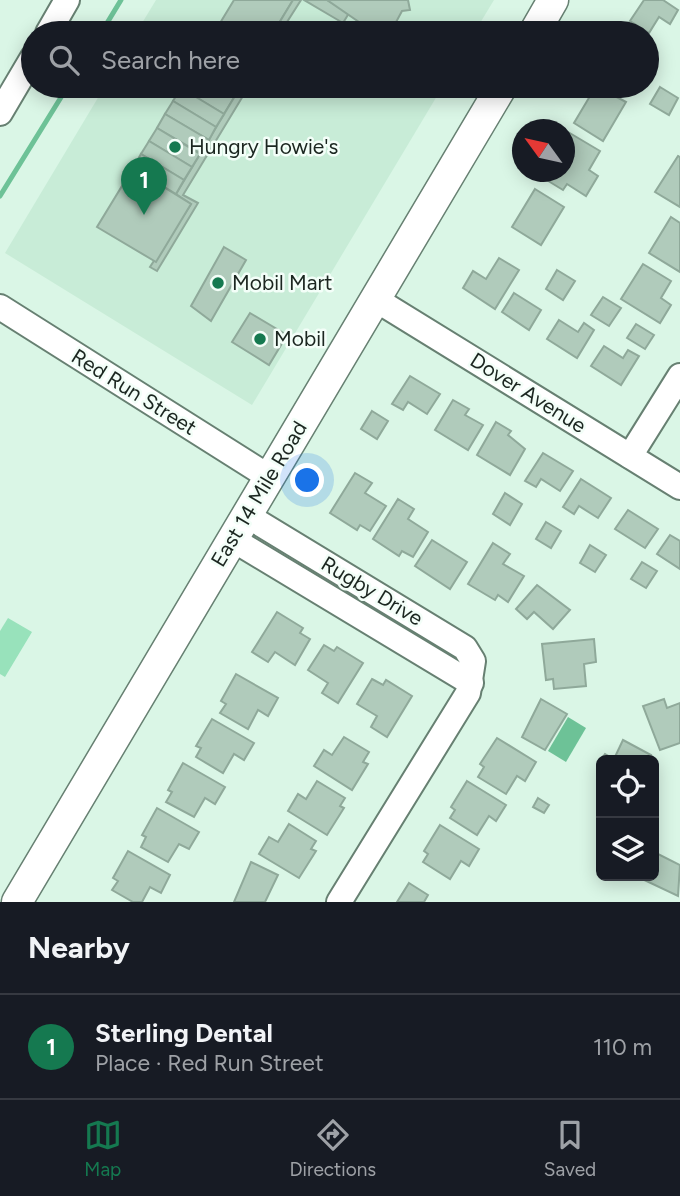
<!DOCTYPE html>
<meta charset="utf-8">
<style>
body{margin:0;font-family:Figtree,sans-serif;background:#242831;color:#f1f3f6}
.controls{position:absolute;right:21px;bottom:21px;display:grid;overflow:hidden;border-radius:10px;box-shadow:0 4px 18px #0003}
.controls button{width:63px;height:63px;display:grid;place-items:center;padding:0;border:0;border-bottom:2px solid #363941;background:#171b24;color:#f1f3f6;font:35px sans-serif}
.compass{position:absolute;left:512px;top:119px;width:63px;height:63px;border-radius:50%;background:#171b24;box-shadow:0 4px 18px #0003;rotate:303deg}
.you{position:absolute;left:308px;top:481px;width:24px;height:24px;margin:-18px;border:5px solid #fff;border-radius:50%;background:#1a73e8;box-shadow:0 0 0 10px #1a73e833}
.badge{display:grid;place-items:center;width:46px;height:46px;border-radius:50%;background:#157950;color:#fff;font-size:23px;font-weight:700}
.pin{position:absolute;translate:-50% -58px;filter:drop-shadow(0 2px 4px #0008)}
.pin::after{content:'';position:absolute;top:37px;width:24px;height:21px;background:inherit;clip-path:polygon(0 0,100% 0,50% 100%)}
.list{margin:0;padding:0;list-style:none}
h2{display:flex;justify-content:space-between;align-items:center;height:91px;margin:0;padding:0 28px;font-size:30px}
h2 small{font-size:23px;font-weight:400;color:#9ea1a6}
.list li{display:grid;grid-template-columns:46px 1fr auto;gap:21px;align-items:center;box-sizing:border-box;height:105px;padding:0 28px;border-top:2px solid #363941}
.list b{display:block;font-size:26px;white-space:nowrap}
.list p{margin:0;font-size:23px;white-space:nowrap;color:#9ea1a6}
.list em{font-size:23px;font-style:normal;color:#9ea1a6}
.icon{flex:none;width:38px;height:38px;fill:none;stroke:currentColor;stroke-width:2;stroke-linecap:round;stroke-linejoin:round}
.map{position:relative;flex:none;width:680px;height:902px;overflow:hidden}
.search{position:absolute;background:#171b24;box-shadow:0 4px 18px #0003;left:21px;right:21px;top:21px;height:77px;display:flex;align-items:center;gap:18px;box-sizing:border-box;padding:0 24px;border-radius:38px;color:#9ea1a6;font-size:26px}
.sheet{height:196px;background:#171b24}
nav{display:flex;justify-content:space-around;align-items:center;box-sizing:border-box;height:98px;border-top:2px solid #363941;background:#171b24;font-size:19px;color:#9ea1a6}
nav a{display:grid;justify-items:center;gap:4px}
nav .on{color:#157950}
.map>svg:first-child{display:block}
.built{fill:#c8ecd7}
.green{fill:#98e2bb}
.water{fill:#6dc297}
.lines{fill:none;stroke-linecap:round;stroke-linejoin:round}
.stream{stroke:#6dc297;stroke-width:5}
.building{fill:#b0cbbb;stroke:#8fa99a;stroke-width:2}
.minor-casing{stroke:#678072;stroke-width:28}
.major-casing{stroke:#678072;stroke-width:33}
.minor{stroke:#fff;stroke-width:24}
.major{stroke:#fff;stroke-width:30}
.poi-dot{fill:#157950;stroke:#f3fef8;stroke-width:2.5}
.labels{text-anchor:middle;stroke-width:5;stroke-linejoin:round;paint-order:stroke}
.poi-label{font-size:21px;fill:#1b2620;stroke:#f3fef8;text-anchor:start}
.street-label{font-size:21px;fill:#1b2620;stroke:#f3fef8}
</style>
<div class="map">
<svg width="680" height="902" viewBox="0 0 680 902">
<rect width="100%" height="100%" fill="#daf6e6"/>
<g class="built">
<path d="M 156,0 L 494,0 L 474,33 L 136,33 Z"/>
<path d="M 105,86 L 443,86 L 252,405 L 5,253 Z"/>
</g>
<path class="green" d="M 8,618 L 32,632 L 5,677 L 0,674 L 0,631 Z"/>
<path class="water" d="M 568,717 L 586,728 L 566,762 L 548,751 Z"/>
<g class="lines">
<g class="stream">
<path d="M 101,33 L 121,0"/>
<path d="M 0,196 L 68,86"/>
</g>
</g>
<g class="building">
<path d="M 234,0 L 293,0 L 273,33 L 214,33 Z"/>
<path d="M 293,0 L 301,0 L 280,33 L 273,33 Z"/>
<path d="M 304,0 L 327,0 L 349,13 L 343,23 Z"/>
<path d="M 327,0 L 408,0 L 410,10 L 402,11 L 395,24 L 398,32 L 375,33 Z"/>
<path d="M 644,0 L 663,0 L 678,10 L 670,24 L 659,17 L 649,33 L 630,21 Z"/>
<path d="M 182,86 L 229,86 L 238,91 L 224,114 L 181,88 Z"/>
<path d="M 241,86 L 249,86 L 183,195 L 198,203 L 157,271 L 150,267 L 191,204 L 176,194 Z"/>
<path d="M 596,86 L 626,102 L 603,141 L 574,123 Z"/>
<path d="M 660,87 L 678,98 L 669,115 L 650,104 Z"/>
<path d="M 181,88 L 224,114 L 216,127 L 173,101 Z"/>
<path d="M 173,101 L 216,127 L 209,140 L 165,114 Z"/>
<path d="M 165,114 L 209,140 L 200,153 L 157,128 Z"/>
<path d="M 157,128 L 200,154 L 192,167 L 149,141 Z"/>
<path d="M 568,132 L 600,151 L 589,170 L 598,176 L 586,196 L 567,184 L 563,190 L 545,179 L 549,172 L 564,172 L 564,138 Z"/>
<path d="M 149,141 L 192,167 L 184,180 L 141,154 Z"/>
<path d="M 141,154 L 184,180 L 176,194 L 133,168 Z"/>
<path d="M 678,156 L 680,157 L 680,207 L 655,192 Z"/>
<path d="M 133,168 L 191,204 L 156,262 L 97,227 Z"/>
<path d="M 535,189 L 564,207 L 541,245 L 512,227 Z"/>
<path d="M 671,217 L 680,223 L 680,272 L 649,253 Z"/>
<path d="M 224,247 L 246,260 L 211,321 L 191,306 Z"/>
<path d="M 499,258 L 519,270 L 495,309 L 463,288 L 473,271 L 486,279 Z"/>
<path d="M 643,264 L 671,281 L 661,298 L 671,305 L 660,323 L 621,299 Z"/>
<path d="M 557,270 L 575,281 L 563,300 L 546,289 Z"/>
<path d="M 514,293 L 541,310 L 529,330 L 502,312 Z"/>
<path d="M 603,297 L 621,308 L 609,326 L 591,315 Z"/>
<path d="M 250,313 L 287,335 L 269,365 L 232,342 Z"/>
<path d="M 559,320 L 578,332 L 584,323 L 594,330 L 577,358 L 547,339 Z"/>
<path d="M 636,324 L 654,335 L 645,349 L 627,338 Z"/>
<path d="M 604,346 L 623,358 L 628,350 L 639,356 L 621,385 L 591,366 Z"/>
<path d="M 410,376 L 440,394 L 427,414 L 408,402 L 403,410 L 392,404 Z"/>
<path d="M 453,400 L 469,409 L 465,415 L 483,425 L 468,450 L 435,430 Z"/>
<path d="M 372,411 L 388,421 L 377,439 L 361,429 Z"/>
<path d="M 496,422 L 511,431 L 508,435 L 525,449 L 510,475 L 477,455 Z"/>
<path d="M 543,453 L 573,471 L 560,491 L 541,479 L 536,487 L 525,481 Z"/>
<path d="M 355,473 L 372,483 L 365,493 L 386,506 L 370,531 L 360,525 L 357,530 L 330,513 Z"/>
<path d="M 581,479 L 611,498 L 598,518 L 579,506 L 574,514 L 563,507 Z"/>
<path d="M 505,493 L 522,504 L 510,525 L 493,514 Z"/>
<path d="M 398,499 L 414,509 L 408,519 L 428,532 L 413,557 L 402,551 L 399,556 L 373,539 Z"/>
<path d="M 628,510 L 658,529 L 645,548 L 615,529 Z"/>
<path d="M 546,522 L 561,531 L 551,548 L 536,539 Z"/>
<path d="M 670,535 L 680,541 L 680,569 L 657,554 Z"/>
<path d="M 432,540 L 467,562 L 450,589 L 415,566 Z"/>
<path d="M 493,543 L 510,554 L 503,564 L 524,576 L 508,602 L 498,595 L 495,600 L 468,584 Z"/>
<path d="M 590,545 L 606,555 L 595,572 L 580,563 Z"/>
<path d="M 642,562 L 657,571 L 646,588 L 631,579 Z"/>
<path d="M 537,585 L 570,610 L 553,629 L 534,612 L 527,619 L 516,609 Z"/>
<path d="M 277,612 L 303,628 L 300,633 L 310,639 L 295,665 L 275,652 L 268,662 L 252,652 Z"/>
<path d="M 594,639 L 596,662 L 584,664 L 586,686 L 554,689 L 553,679 L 546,680 L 542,644 Z"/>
<path d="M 324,645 L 334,651 L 337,647 L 363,663 L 338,703 L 322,693 L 328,683 L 308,670 Z"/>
<path d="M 236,674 L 278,698 L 268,716 L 258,710 L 248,729 L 220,713 L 226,704 L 221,701 Z"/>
<path d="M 372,679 L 383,685 L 386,680 L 412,696 L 387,737 L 371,727 L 377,716 L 357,704 Z"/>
<path d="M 541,699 L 567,714 L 545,750 L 522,737 Z"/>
<path d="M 664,699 L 667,708 L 680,703 L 680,743 L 660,750 L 643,706 Z"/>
<path d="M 212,719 L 254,743 L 244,760 L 234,754 L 223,773 L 196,757 L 201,748 L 196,746 Z"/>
<path d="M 344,737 L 369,752 L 363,762 L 368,764 L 352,790 L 314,766 L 324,750 L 332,755 Z"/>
<path d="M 497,738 L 536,762 L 525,781 L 517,776 L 506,794 L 478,777 L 484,767 L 480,764 Z"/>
<path d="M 623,740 L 651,755 L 649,760 L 601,760 L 605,754 L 614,759 Z"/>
<path d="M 183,763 L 225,787 L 215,804 L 205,798 L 194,817 L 166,802 L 172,792 L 168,790 Z"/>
<path d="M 317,781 L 345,798 L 340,806 L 344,808 L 327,835 L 288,811 L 298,794 L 306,799 Z"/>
<path d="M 467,781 L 506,805 L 496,821 L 489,816 L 477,835 L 450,818 L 455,810 L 451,807 Z"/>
<path d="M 538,798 L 549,805 L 544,813 L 533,807 Z"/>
<path d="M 157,808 L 199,832 L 189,849 L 179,844 L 168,862 L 141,847 L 146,837 L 142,835 Z"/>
<path d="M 289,824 L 316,841 L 311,849 L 316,851 L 299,878 L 259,854 L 269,837 L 278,842 Z"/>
<path d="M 440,825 L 479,849 L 469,866 L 461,861 L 450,879 L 423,862 L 428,854 L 424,851 Z"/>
<path d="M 128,851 L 170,875 L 161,893 L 150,887 L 142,902 L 133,902 L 112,890 L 118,881 L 113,878 Z"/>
<path d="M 654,852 L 680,865 L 678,896 L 640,878 L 654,876 Z"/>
<path d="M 251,862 L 278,875 L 265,902 L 234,902 Z"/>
<path d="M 409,883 L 428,895 L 424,902 L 397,902 Z"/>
</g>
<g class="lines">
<g class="minor-casing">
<g id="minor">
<path d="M 48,33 L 67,0"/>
<path d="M 0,113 L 33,57"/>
<path d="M 375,299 L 680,487"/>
<path d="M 0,307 L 269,477"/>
<path d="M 630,456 L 680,376"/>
<path d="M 246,515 L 465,648 L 473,661 L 468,693 L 339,902"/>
<path d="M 232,539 L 471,683"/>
</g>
</g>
<g class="major-casing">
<g id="major">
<path d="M 534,33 L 553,0"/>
<path d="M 17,902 L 502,86"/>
</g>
</g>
<use href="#minor" class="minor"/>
<use href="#major" class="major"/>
</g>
<g class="poi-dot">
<circle cx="175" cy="147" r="7"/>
<circle cx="218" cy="283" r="7"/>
<circle cx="260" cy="339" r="7"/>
</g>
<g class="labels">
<g class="poi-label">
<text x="189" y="154">Hungry Howie's</text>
<text x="232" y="290">Mobil Mart</text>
<text x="274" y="346">Mobil</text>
</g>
<g class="street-label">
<text transform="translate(134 392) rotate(32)" y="7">Red Run Street</text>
<text transform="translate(528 393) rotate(32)" y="7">Dover Avenue</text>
<text transform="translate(259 494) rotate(-59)" y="7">East 14 Mile Road</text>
<text transform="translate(372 591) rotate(31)" y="7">Rugby Drive</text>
</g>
</g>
</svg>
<div class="controls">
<button><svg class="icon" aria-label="locate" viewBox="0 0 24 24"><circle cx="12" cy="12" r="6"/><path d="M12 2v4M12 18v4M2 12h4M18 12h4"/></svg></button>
<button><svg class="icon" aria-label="layers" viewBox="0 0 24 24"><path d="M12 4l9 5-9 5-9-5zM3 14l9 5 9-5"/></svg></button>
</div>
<svg class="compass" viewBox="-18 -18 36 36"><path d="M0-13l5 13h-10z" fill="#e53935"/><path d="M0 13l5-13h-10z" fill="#9ea1a6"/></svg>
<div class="you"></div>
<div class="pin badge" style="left:144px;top:215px">1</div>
<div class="search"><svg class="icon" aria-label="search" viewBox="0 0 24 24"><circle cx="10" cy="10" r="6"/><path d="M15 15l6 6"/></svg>Search here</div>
</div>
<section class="sheet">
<h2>Nearby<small></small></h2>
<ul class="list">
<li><span class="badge">1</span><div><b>Sterling Dental</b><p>Place · Red Run Street</p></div><em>110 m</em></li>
</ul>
</section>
<nav>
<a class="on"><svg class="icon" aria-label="map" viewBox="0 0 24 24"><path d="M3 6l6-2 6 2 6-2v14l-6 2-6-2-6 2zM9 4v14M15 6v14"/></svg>Map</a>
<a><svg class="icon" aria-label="directions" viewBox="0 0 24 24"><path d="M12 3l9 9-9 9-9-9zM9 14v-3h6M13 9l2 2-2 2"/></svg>Directions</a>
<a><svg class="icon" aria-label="saved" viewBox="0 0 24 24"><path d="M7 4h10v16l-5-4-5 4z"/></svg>Saved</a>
</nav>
